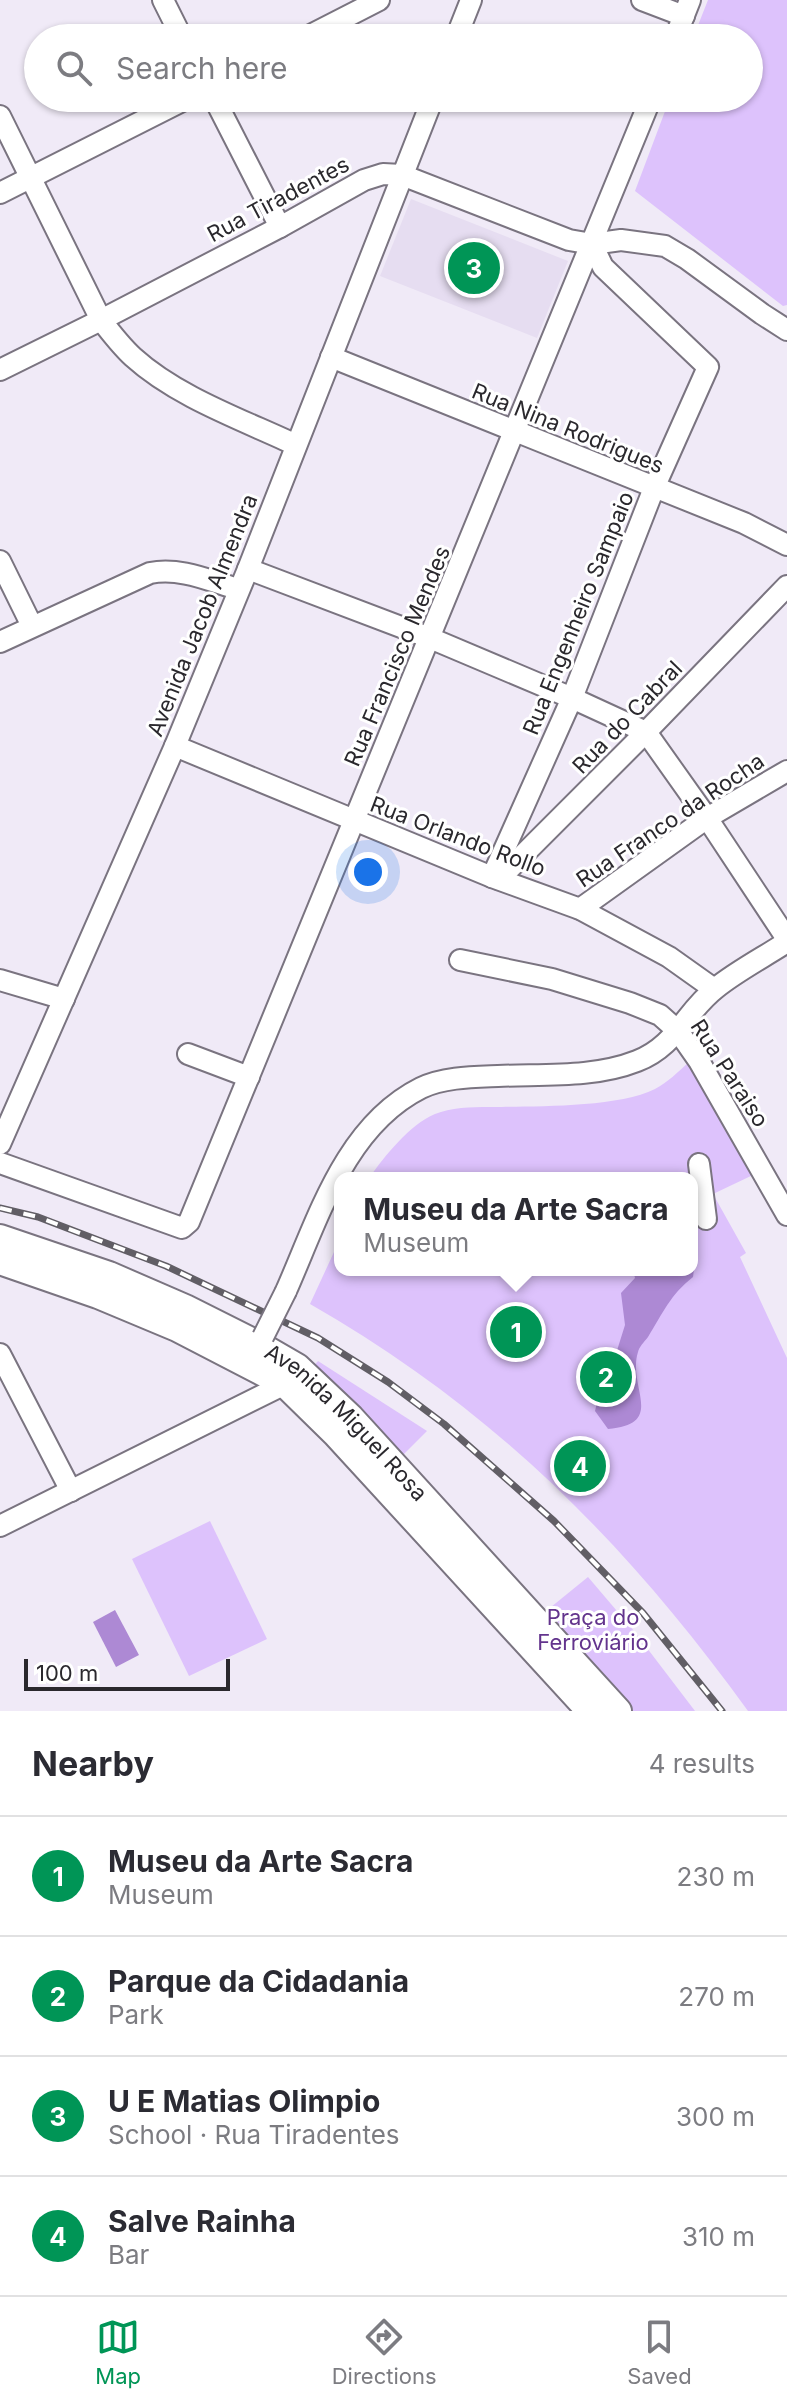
<!DOCTYPE html>
<meta charset="utf-8">
<style>
body{margin:0;font-family:Inter,sans-serif;background:#f2f2f3;color:#2b2b33}
.scale{position:absolute;left:24px;bottom:20px;width:206px;box-sizing:border-box;padding-left:8px;border:4px solid #2a282d;border-top:0;font-size:22px;line-height:28px;white-space:nowrap;color:#2a282d;-webkit-text-stroke:6px #fff;paint-order:stroke}
.you{position:absolute;left:368px;top:872px;width:28px;height:28px;margin:-20px;border:6px solid #fff;border-radius:50%;background:#1a73e8;box-shadow:0 0 0 12px #1a73e833}
.badge{display:grid;place-items:center;width:52px;height:52px;border-radius:50%;background:#009556;color:#fff;font-size:26px;font-weight:700}
.pin{position:absolute;translate:-50% -50%;border:4px solid #fff;box-shadow:0 2px 8px #0006}
.popup{position:absolute;left:334px;top:1172px;width:364px;height:104px;box-sizing:border-box;display:grid;place-content:center;border-radius:16px;background:#fff;filter:drop-shadow(0 2px 6px #0005);font-size:26px;white-space:nowrap;color:#7c7c81}
.popup b{font-size:30px;color:#2b2b33}
.popup::after{content:'';position:absolute;left:50%;top:100%;margin-left:-16px;border:16px solid transparent;border-top-color:#fff}
.list{margin:0;padding:0;list-style:none}
h2{display:flex;justify-content:space-between;align-items:center;height:104px;margin:0;padding:0 32px;font-size:34px}
h2 small{font-size:26px;font-weight:400;color:#7c7c81}
.list li{display:grid;grid-template-columns:52px 1fr auto;gap:24px;align-items:center;box-sizing:border-box;height:120px;padding:0 32px;border-top:2px solid #e1e1e2}
.list b{display:block;font-size:30px;white-space:nowrap}
.list p{margin:0;font-size:26px;white-space:nowrap;color:#7c7c81}
.list em{font-size:26px;font-style:normal;color:#7c7c81}
.icon{flex:none;width:44px;height:44px;fill:none;stroke:currentColor;stroke-width:2;stroke-linecap:round;stroke-linejoin:round}
.map{position:relative;flex:none;width:787px;height:1711px;overflow:hidden}
.search{position:absolute;background:#fff;box-shadow:0 2px 6px #0004;left:24px;right:24px;top:24px;height:88px;display:flex;align-items:center;gap:20px;box-sizing:border-box;padding:0 28px;border-radius:44px;color:#7c7c81;font-size:30px}
.sheet{height:584px;background:#fff}
nav{display:flex;justify-content:space-around;align-items:center;box-sizing:border-box;height:112px;border-top:2px solid #e1e1e2;background:#fff;font-size:22px;color:#7c7c81}
nav a{display:grid;justify-items:center;gap:4px}
nav .on{color:#009556}
.map>svg:first-child{display:block}
.built{fill:#e6ddf1}
.green{fill:#ddc2fc}
.water{fill:#ad89d4}
.lines{fill:none;stroke-linecap:round;stroke-linejoin:round}
.minor-casing{stroke:#7a7480;stroke-width:24}
.major-casing{stroke:#7a7480;stroke-width:30}
.minor{stroke:#fff;stroke-width:20}
.major{stroke:#fff;stroke-width:26}
.rail-casing{stroke:#615e65;stroke-width:7}
.rail{stroke:#fff;stroke-width:4;stroke-dasharray:12;stroke-linecap:butt}
.minor-bridge-casing{stroke:#7a7480;stroke-width:24;stroke-linecap:butt}
.minor-bridge{stroke:#fff;stroke-width:20}
.labels{text-anchor:middle;stroke-width:6;stroke-linejoin:round;paint-order:stroke}
.street-label{font-size:22px;fill:#2a282d;stroke:#fff}
.park-label{font-size:22px;fill:#63348d;stroke:#fff}
</style>
<div class="map">
<svg width="787" height="1711" viewBox="0 0 787 1711">
<rect width="100%" height="100%" fill="#f0eaf7"/>
<path class="built" d="M 411,199 L 568,261 L 537,338 L 380,276 Z"/>
<g class="green">
<path d="M 708,0 L 787,0 L 787,305 L 783,306 L 635,191 L 670,98 L 749,98 L 749,38 L 693,38 Z"/>
<path d="M 689,1062 L 753,1175 L 713,1194 L 746,1253 L 740,1257 L 787,1358 L 787,1711 L 748,1711 C 626,1542 492,1408 310,1304 L 340,1239 L 340,1270 L 692,1270 L 692,1178 L 369,1178 C 385,1156 409,1125 435,1114 C 454,1106 482,1107 502,1107 C 543,1106 619,1107 655,1089 C 668,1082 678,1072 689,1062 Z"/>
<path d="M 318,1361 L 427,1431 L 399,1459 L 313,1367 Z"/>
<path d="M 210,1521 L 267,1639 L 189,1676 L 132,1559 Z"/>
<path d="M 588,1577 L 634,1631 L 695,1711 L 629,1711 L 540,1616 Z"/>
</g>
<g class="water">
<path d="M 692,1238 L 696,1255 L 693,1277 C 670,1295 663,1313 648,1337 C 644,1342 639,1347 638,1352 C 627,1387 667,1424 608,1429 L 595,1411 L 599,1394 L 604,1378 L 614,1360 L 625,1325 L 621,1293 L 635,1278 L 633,1270 L 692,1270 Z"/>
<path d="M 115,1610 L 139,1655 L 116,1667 L 93,1622 Z"/>
</g>
<g class="lines">
<g class="minor-casing">
<g id="minor">
<path d="M 163,0 L 182,38"/>
<path d="M 642,0 L 684,16"/>
<path d="M 305,38 L 379,0"/>
<path d="M 456,38 L 471,0"/>
<path d="M 675,38 L 690,0"/>
<path d="M 214,98 L 280,227"/>
<path d="M 0,116 L 101,320 C 111,333 121,346 133,357 C 177,397 243,420 296,445"/>
<path d="M 0,193 L 188,98"/>
<path d="M 331,357 L 744,523 L 787,545"/>
<path d="M 0,370 L 101,320 L 280,227 L 364,180 L 383,174 L 402,175 L 569,240 L 592,244 L 621,240 L 665,246 L 687,259 L 762,314 L 787,330"/>
<path d="M 0,561 L 32,626"/>
<path d="M 248,569 L 430,638 L 572,698 L 646,732 L 707,818 L 787,939"/>
<path d="M 0,642 L 150,573 C 181,567 210,581 238,589"/>
<path d="M 175,746 L 492,877 L 580,909 L 669,957 L 714,989"/>
<path d="M 492,877 L 572,698 L 654,488 L 708,367 L 603,267 L 592,244"/>
<path d="M 499,879 L 646,732 L 787,586"/>
<path d="M 580,909 L 707,818 L 787,771"/>
<path d="M 460,960 L 552,979 L 630,1003 L 660,1015 L 678,1031 L 699,1061 L 787,1215"/>
<path d="M 0,980 L 64,999"/>
<path d="M 188,1054 L 249,1077"/>
<path d="M 0,1144 L 175,746 L 248,569 L 433,98"/>
<path d="M 0,1163 L 182,1228 L 189,1222 L 651,98"/>
<path d="M 699,1164 L 706,1219"/>
<path d="M 286,1291 C 318,1219 345,1126 421,1088 C 444,1077 474,1077 498,1076 C 544,1074 594,1078 637,1061 C 676,1046 685,1012 716,988 C 737,971 764,957 787,942"/>
<path d="M 0,1354 L 71,1491"/>
<path d="M 0,1526 L 285,1384 L 291,1376"/>
</g>
</g>
<g class="major-casing">
<g id="major">
<path id="s1" d="M 0,1238 L 109,1275 L 185,1308 L 259,1345 L 297,1367 L 351,1418 L 618,1711"/>
<path d="M 0,1261 L 98,1295 L 177,1328 L 285,1384 L 336,1434 L 590,1711"/>
</g>
</g>
<use href="#minor" class="minor"/>
<use href="#major" class="major"/>
<g class="rail-casing">
<path id="rail" d="M 0,1208 L 38,1217 L 166,1266 L 318,1338 L 388,1382 L 444,1424 L 554,1521 L 643,1613 L 722,1711"/>
</g>
<use href="#rail" class="rail"/>
<g class="minor-bridge-casing">
<path id="minor-bridge" d="M 263,1337 L 286,1291"/>
</g>
<use href="#minor-bridge" class="minor-bridge"/>
</g>
<g class="labels">
<g class="street-label">
<text transform="translate(278 199) rotate(-28)" y="8">Rua Tiradentes</text>
<text transform="translate(568 428) rotate(22)" y="8">Rua Nina Rodrigues</text>
<text transform="translate(578 613) rotate(-68)" y="8">Rua Engenheiro Sampaio</text>
<text transform="translate(202 615) rotate(-68)" y="8">Avenida Jacob Almendra</text>
<text transform="translate(397 656) rotate(-67)" y="8">Rua Francisco Mendes</text>
<text transform="translate(627 717) rotate(-46)" y="8">Rua do Cabral</text>
<text transform="translate(670 820) rotate(-34)" y="8">Rua Franco da Rocha</text>
<text transform="translate(458 836) rotate(21)" y="8">Rua Orlando Rollo</text>
<text transform="translate(730 1073) rotate(57)" y="8">Rua Paraiso</text>
<text dy="8" stroke="none"><textPath href="#s1" startOffset="398">Avenida Miguel Rosa</textPath></text>
</g>
<g class="park-label">
<text x="593" y="1625">Praça do<tspan x="593" dy="25">Ferroviário</tspan></text>
</g>
</g>
</svg>
<div class="scale">100 m</div>
<div class="you"></div>
<div class="pin badge" style="left:516px;top:1332px">1</div>
<div class="popup"><b>Museu da Arte Sacra</b>Museum</div>
<div class="pin badge" style="left:606px;top:1377px">2</div>
<div class="pin badge" style="left:474px;top:268px">3</div>
<div class="pin badge" style="left:580px;top:1466px">4</div>
<div class="search"><svg class="icon" aria-label="search" viewBox="0 0 24 24"><circle cx="10" cy="10" r="6"/><path d="M15 15l6 6"/></svg>Search here</div>
</div>
<section class="sheet">
<h2>Nearby<small>4 results</small></h2>
<ul class="list">
<li><span class="badge">1</span><div><b>Museu da Arte Sacra</b><p>Museum</p></div><em>230 m</em></li>
<li><span class="badge">2</span><div><b>Parque da Cidadania</b><p>Park</p></div><em>270 m</em></li>
<li><span class="badge">3</span><div><b>U E Matias Olimpio</b><p>School · Rua Tiradentes</p></div><em>300 m</em></li>
<li><span class="badge">4</span><div><b>Salve Rainha</b><p>Bar</p></div><em>310 m</em></li>
</ul>
</section>
<nav>
<a class="on"><svg class="icon" aria-label="map" viewBox="0 0 24 24"><path d="M3 6l6-2 6 2 6-2v14l-6 2-6-2-6 2zM9 4v14M15 6v14"/></svg>Map</a>
<a><svg class="icon" aria-label="directions" viewBox="0 0 24 24"><path d="M12 3l9 9-9 9-9-9zM9 14v-3h6M13 9l2 2-2 2"/></svg>Directions</a>
<a><svg class="icon" aria-label="saved" viewBox="0 0 24 24"><path d="M7 4h10v16l-5-4-5 4z"/></svg>Saved</a>
</nav>
